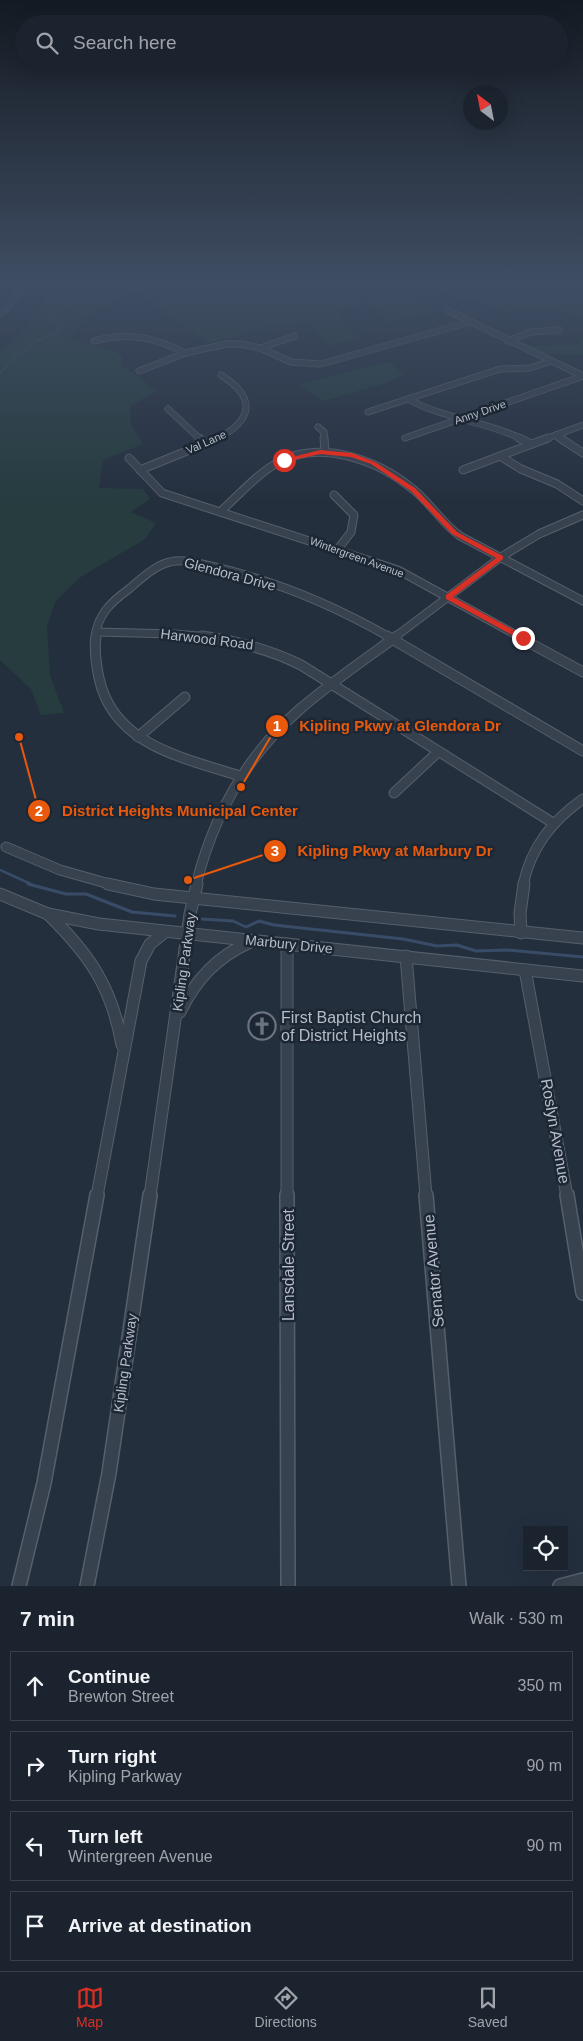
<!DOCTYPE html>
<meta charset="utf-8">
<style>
body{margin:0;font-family:Arial,sans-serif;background:#242b36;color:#f1f3f6}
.controls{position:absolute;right:15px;bottom:15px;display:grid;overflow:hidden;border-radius:0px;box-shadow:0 5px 20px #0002}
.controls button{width:45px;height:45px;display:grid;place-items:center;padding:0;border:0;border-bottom:1px solid #39404a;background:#1b232e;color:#f1f3f6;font:25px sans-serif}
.compass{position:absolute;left:463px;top:85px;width:45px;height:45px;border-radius:50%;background:#1b232e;box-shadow:0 5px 20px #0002;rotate:328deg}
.stop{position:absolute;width:15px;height:15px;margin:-11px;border:4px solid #d93025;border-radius:50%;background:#fff}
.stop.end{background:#d93025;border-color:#fff;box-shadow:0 1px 5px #0008}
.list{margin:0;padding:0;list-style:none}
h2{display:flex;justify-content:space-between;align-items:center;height:65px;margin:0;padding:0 20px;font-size:21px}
h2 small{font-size:16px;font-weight:400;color:#a0a4aa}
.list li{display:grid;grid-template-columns:32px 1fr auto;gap:15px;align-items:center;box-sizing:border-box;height:70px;margin:0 10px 10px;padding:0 10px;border:1px solid #39404a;border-radius:0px}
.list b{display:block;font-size:19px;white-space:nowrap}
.list p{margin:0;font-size:16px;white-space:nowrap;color:#a0a4aa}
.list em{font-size:16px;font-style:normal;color:#a0a4aa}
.icon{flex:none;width:28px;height:28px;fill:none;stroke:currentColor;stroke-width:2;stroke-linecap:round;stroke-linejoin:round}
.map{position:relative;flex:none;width:583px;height:1586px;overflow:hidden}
.search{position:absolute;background:#1b232e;box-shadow:0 5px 20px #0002;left:15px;right:15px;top:15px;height:55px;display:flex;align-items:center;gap:12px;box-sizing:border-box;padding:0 18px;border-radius:28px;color:#a0a4aa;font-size:19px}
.sheet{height:385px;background:#1b232e}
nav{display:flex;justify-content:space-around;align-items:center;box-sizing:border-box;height:70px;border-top:1px solid #39404a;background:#1b232e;font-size:14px;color:#a0a4aa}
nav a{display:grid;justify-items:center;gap:2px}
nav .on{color:#d93025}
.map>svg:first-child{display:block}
.green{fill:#263c3f}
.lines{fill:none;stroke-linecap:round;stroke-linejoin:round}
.stream-far2{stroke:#394c67;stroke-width:1}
.stream-far1{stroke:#394c67;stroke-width:2.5}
.stream{stroke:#394c67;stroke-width:3}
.minor-far4-casing{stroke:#565f6c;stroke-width:7}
.minor-far3-casing{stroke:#565f6c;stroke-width:9}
.minor-far2-casing{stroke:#565f6c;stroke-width:11}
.minor-far1-casing{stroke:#565f6c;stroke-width:13}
.minor-casing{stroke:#565f6c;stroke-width:16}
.minor-far4{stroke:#38414e;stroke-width:5.5}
.minor-far3{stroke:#38414e;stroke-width:7}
.minor-far2{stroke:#38414e;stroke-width:9}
.minor-far1{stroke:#38414e;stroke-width:11}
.minor{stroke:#38414e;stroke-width:13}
.route{fill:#d93025}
.labels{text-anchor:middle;stroke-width:5;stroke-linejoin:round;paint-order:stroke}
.far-street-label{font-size:11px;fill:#b4bcc9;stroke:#1d2633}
.street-label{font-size:14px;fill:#b4bcc9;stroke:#1d2633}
.near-poi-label{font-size:16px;fill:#b4bcc9;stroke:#1d2633;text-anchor:start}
.near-street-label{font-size:16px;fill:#b4bcc9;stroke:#1d2633}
.leader{fill:none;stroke:#e8590c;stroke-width:2}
.callout-dot{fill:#e8590c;stroke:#1d2633;stroke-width:2}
.mark-label{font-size:15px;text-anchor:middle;font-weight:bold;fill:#fff}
.callout-label{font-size:15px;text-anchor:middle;font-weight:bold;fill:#e8590c;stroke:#1d2633;stroke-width:5;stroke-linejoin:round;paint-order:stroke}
</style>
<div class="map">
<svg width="583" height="1586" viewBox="0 0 583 1586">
<rect width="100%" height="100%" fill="#242f3e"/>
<g class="green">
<path d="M 57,281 L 410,281 L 393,287 L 410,292 L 437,311 L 385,323 L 381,310 L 367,302 L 341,309 L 341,321 L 359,338 L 331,345 L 317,333 L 310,322 L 271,327 L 208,343 L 161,309 L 136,288 L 90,315 L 69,339 L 116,352 L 122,357 L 121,364 L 157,391 L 130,406 L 131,425 L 143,444 L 103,460 L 99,488 L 143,489 L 150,499 L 131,512 L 156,523 L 145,539 L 79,578 L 55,602 L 47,626 L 50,675 L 64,713 L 41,715 L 31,689 L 0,660 L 0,352 L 24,330 Z"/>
<path d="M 430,281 L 583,281 L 583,320 L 571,312 L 519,310 L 507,313 L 486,304 L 458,299 Z"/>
<path d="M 583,337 L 583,355 L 541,353 L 528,347 L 552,345 L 579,345 Z"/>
<path d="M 388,362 L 404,374 L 383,384 L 323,401 L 298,385 Z"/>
</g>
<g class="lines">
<path class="stream-far2" d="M 0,373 L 13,360 L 14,355 L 28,350 L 35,341 L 57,333 L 59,324 L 49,316 L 116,281"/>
<path class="stream-far1" d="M 0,870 L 33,885"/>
<g class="stream">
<path d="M 28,884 L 66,894 L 86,894 L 132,912 L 175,916"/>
<path d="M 202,919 L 233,921 L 246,927 L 259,921 L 274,925 L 403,939 L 437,946 L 457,945 L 476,951 L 507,950 L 583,957"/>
</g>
<g class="minor-far4-casing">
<g id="minor-far4">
<path d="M 447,310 L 583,376"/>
<path d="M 0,313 L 8,307 L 26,281"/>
<path d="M 94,341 C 127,332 155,337 185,353"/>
<path d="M 508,341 L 531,332 L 559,330"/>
<path d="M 260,348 L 295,336"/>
<path d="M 139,371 L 185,353 L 227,344 L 241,344 L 260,348 L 291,362 L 321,364 L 470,322"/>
<path d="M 408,399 C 444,419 485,421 522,439"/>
<path d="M 168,409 L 200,439"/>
<path d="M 368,412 L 500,369 L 530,368 L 551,361"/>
<path d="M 318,427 L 324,432 L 324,439"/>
<path d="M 556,435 L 562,439"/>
<path d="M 405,438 L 583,376"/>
<path d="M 217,439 C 253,420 257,398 221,375"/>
<path d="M 545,439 L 583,425"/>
</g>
</g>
<g class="minor-far3-casing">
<g id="minor-far3">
<path d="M 199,438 L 204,443"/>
<path d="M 324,438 L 325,452"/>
<path d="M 519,438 L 531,444"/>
<path d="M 560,438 L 583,453"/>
<path d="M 500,456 L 521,469 L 557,484 L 583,501"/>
<path d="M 129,458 L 162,493 L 398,570 L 520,637"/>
<path d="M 140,470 L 219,438"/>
<path d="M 463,470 L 548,438"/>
<path d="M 334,495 L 354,515 L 351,532 L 338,549"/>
<path d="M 220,512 C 237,497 253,478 272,466 C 317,437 377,459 414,490 C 431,504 442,523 460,536 L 583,601"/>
<path d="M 96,632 L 174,634 L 210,637"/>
<path d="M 95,637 C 98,614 111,602 129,589 C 141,579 155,565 170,562 C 185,558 201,564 215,567 C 276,581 335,606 389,637"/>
<path d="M 395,637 L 501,557 L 539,534 L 583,515"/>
</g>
</g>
<g class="minor-far2-casing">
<g id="minor-far2">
<path d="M 96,636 C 94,650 96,664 99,678 C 113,745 184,758 240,776"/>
<path d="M 202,636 C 237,641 269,649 301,665 L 553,823"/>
<path d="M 387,636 L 583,751"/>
<path d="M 517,636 L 583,672"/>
<path d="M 138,737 L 185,697"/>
<path d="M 394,793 L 438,752"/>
<path d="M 6,847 L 60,870 L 113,885"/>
<path d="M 196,885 C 213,817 246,756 299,710 C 330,683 364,660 397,636"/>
<path d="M 523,885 C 531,847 552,821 583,799"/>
</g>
</g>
<g class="minor-far1-casing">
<g id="minor-far1">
<path d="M 108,884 L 154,894 L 583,938"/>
<path d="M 0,894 L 48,914 L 99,924 L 583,976"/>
<path d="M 48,914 C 89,954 112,987 122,1045"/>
<path d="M 521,933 L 520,913 L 524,884"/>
<path d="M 287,944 L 287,1196"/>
<path d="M 406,956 L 426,1196"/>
<path d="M 525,970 L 567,1196"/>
<path d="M 180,1012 C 196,979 217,957 250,942"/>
<path d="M 97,1196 L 141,961 L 150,944 L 165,932"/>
<path d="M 150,1196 L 190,914 L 197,884"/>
</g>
</g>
<g class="minor-casing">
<g id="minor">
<path d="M 287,1195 L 288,1586"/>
<path d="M 426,1195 L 459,1586"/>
<path d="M 567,1195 L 583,1293"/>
<path d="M 19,1586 L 44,1483 L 97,1195"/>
<path d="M 87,1586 L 109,1473 L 150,1195"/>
<path d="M 560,1586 L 583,1580"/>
</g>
</g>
<use href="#minor-far4" class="minor-far4"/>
<use href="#minor-far3" class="minor-far3"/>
<use href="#minor-far2" class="minor-far2"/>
<use href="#minor-far1" class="minor-far1"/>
<use href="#minor" class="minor"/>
</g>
<linearGradient id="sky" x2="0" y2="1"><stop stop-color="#141a22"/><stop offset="0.56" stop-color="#3f4d63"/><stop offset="1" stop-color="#3f4d63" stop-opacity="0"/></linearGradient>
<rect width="583" height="503" fill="url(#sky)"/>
<path class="route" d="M 320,450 L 352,453 L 375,462 L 415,488 L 457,532 L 503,556 L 503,559 L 453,597 L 525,636 L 525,640 L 521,640 L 446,599 L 446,595 L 496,558 L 452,534 L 411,491 L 371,464 L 351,457 L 320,454 L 284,462 L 281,460 Z"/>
<defs>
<g id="church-ring" transform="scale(1.4375)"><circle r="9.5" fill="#1d2633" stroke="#6b7280" stroke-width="1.5"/><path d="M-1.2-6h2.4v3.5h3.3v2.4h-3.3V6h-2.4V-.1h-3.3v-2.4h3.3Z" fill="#6b7280"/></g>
</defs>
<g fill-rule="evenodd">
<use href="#church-ring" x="262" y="1026"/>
</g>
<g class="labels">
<g class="far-street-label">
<text transform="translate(480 412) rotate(-19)" y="4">Anny Drive</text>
<text transform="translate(206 442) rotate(-24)" y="4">Val Lane</text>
<text transform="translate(357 557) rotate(20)" y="4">Wintergreen Avenue</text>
</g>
<g class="street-label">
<text transform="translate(230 574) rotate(15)" y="5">Glendora Drive</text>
<text transform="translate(207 639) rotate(7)" y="5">Harwood Road</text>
<text transform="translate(289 944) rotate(6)" y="5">Marbury Drive</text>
<text transform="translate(184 962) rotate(-82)" y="5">Kipling Parkway</text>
<text transform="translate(125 1363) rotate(-82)" y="5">Kipling Parkway</text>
</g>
<g class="near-poi-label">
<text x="281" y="1023">First Baptist Church<tspan x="281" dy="18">of District Heights</tspan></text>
</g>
<g class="near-street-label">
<text transform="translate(556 1131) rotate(80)" y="6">Roslyn Avenue</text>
<text transform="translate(288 1265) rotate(-90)" y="6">Lansdale Street</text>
<text transform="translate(433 1271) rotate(-95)" y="6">Senator Avenue</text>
</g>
</g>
<path class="leader" d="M241 787L277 726M19 737L39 811M188 880L275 851"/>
<g class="callout-dot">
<circle cx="241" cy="787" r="5"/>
<circle cx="19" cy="737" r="5"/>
<circle cx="188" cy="880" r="5"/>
<circle cx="277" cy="726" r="12"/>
<circle cx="39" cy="811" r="12"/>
<circle cx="275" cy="851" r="12"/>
</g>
<g class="mark-label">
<text x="277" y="731">1</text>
<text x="39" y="816">2</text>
<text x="275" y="856">3</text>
</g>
<g class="callout-label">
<text x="400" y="731">Kipling Pkwy at Glendora Dr</text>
<text x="180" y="816">District Heights Municipal Center</text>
<text x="395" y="856">Kipling Pkwy at Marbury Dr</text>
</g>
</svg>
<div class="controls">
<button><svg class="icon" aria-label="locate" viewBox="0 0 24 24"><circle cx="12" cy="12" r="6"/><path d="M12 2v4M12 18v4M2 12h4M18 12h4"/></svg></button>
</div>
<svg class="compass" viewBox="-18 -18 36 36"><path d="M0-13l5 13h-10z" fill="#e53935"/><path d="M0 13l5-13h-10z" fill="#a0a4aa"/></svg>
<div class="stop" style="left:284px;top:460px"></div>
<div class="stop end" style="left:523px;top:638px"></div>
<div class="search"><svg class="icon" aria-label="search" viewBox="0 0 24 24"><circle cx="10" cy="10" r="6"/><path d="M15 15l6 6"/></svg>Search here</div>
</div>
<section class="sheet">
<h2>7 min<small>Walk · 530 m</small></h2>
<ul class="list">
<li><svg class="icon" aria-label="ahead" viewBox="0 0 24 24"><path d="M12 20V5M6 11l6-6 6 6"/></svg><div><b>Continue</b><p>Brewton Street</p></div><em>350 m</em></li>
<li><svg class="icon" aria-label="right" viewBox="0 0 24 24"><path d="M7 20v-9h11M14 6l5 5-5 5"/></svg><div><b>Turn right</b><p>Kipling Parkway</p></div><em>90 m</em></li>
<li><svg class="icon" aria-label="left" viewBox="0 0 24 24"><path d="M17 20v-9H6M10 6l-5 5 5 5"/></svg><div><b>Turn left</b><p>Wintergreen Avenue</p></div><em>90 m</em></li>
<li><svg class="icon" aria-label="arrive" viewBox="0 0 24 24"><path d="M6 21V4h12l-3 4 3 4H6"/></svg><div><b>Arrive at destination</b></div></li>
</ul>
</section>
<nav>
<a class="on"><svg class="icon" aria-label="map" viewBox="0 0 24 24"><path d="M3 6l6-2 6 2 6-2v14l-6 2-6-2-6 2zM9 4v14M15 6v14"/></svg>Map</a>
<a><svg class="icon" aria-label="directions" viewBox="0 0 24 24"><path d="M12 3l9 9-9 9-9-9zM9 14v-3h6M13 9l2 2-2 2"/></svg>Directions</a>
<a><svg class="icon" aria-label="saved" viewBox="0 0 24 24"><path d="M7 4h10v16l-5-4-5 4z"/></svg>Saved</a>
</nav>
